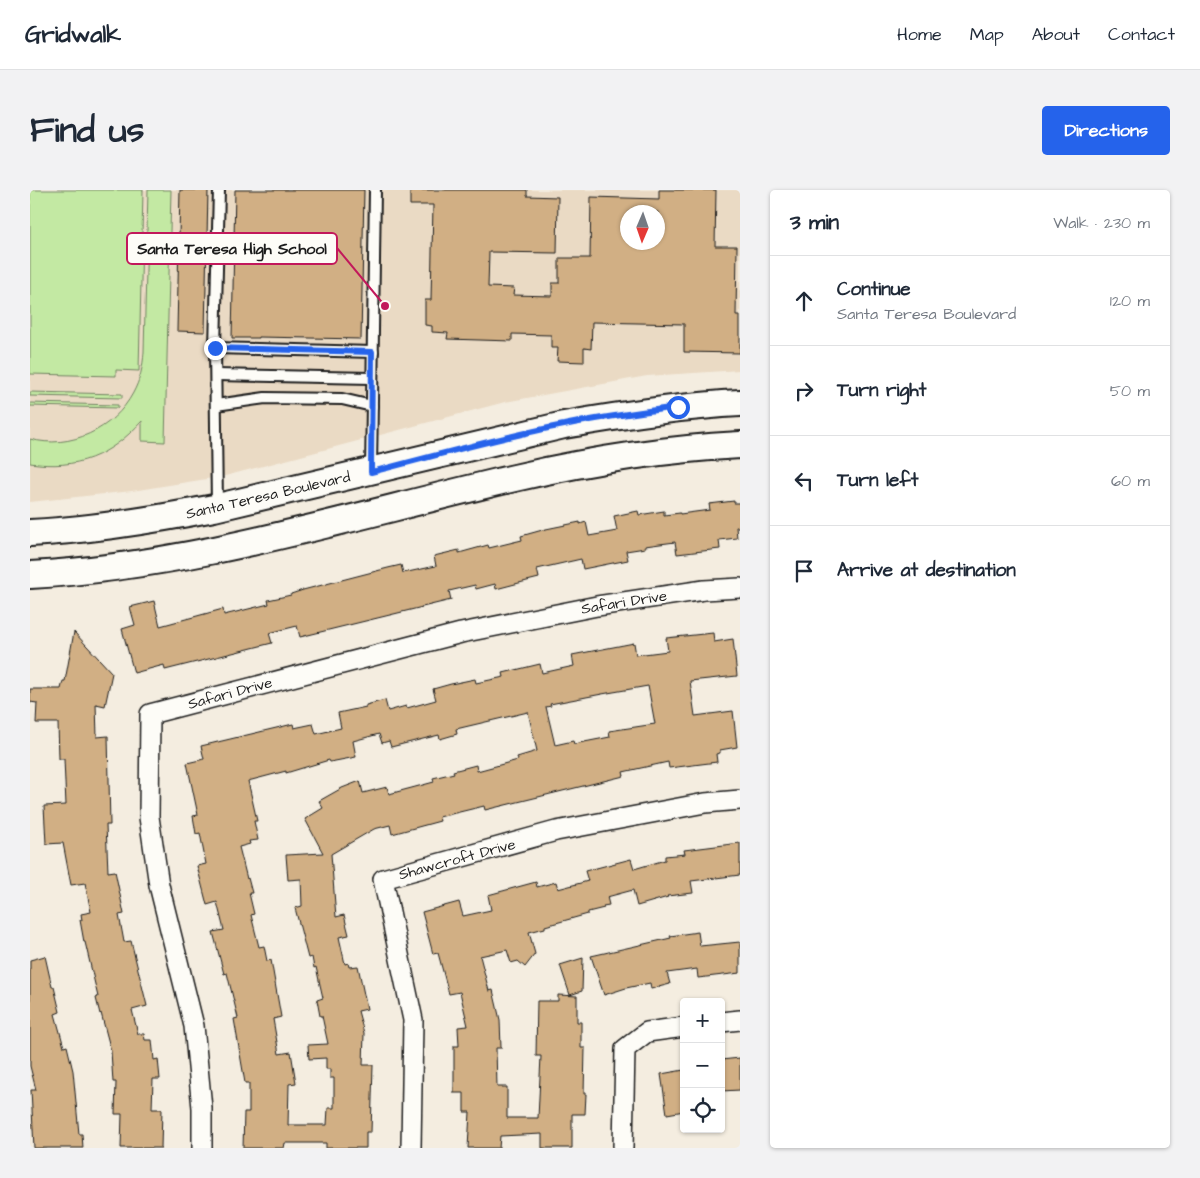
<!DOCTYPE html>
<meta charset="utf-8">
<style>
body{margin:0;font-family:"Architects Daughter",sans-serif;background:#f2f2f3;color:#1f2937}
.controls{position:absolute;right:15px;bottom:15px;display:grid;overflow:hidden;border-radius:5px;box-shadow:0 1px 4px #0004}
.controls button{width:45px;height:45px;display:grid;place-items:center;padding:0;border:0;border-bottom:1px solid #e0e1e3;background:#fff;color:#1f2937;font:25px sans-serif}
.compass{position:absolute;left:590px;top:15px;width:45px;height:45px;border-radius:50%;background:#fff;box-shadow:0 1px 4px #0004;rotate:182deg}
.stop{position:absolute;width:15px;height:15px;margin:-11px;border:4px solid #2563eb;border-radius:50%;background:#fff}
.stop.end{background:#2563eb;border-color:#fff;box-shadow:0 1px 5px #0008}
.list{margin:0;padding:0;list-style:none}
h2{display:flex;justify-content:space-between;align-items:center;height:65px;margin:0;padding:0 20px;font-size:21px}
h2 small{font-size:16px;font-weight:400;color:#747a83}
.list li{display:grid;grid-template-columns:32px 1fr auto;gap:15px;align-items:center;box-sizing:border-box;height:90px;padding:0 20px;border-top:1px solid #e0e1e3}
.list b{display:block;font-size:19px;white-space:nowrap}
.list p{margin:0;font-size:16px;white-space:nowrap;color:#747a83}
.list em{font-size:16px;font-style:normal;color:#747a83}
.icon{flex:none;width:28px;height:28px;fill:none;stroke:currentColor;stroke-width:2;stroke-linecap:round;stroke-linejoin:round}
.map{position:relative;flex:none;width:710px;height:958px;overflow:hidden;border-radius:5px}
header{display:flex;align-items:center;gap:30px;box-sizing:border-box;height:70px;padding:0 25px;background:#fff;border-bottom:1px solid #e0e1e3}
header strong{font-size:24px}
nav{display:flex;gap:28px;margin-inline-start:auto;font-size:18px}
.intro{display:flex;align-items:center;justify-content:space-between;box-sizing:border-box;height:120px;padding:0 30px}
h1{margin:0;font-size:35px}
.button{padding:12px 22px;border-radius:5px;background:#2563eb;color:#fff;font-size:18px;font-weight:700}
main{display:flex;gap:30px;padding:0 30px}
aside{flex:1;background:#fff;border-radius:5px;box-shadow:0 1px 4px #0004}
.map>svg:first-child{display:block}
.built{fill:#eadac4;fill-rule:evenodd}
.green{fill:#c3e9a3;stroke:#708260}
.building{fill:#d1af84;stroke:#1c1c1c;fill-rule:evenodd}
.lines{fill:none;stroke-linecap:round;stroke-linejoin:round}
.lane-casing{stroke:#1c1c1c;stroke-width:14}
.street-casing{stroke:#1c1c1c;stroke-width:22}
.secondary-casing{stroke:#1c1c1c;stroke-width:30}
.lane{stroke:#fdfcf7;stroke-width:10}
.street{stroke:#fdfcf7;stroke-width:19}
.secondary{stroke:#fdfcf7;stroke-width:26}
.route{stroke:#2563eb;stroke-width:6}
.labels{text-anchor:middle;stroke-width:4;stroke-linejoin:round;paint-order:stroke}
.street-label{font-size:15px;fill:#1c1c1c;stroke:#fdfcf7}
.leader{fill:none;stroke:#c2185b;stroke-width:2}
.callout-dot{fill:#c2185b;stroke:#fdfcf7;stroke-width:2}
.callout{fill:#fdfcf7;stroke:#c2185b;stroke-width:2}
.callout-label{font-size:16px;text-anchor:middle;font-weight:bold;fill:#1c1c1c}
</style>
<header>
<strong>Gridwalk</strong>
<nav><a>Home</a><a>Map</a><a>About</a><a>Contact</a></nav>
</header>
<div class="intro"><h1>Find us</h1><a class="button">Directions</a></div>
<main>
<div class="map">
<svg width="710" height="958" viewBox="0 0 710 958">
<rect width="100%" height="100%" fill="#f4ede0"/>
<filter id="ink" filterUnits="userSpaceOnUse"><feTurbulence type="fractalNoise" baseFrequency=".02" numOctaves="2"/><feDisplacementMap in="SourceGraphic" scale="10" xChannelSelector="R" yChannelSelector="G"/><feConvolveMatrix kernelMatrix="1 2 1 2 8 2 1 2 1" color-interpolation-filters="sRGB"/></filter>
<g filter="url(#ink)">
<path class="built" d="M 0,0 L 710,0 L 710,180 L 617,186 L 475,212 L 195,286 L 102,301 L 0,312 ZM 598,22 L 628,22 L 628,52 L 598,52 Z"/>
<g class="green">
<path d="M 0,0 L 113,0 L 109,181 L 86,180 L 86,186 L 0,184 Z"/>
<path d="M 118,0 L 141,0 L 135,252 L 112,251 L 112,231 C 80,266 47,280 0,273 L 0,249 C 40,260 84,239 103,203 C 110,190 113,177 114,162 Z"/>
<path d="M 0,202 L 92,204 L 92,208 L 0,206 Z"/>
<path d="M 0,213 L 88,215 L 88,218 L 0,216 Z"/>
</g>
<g class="building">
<path d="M 150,0 L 178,0 L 175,142 L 147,141 Z"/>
<path d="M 205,0 L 334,0 L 331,149 L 229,147 L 229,148 L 202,148 Z"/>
<path d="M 380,0 L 497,0 L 497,6 L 528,7 L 527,63 L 459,62 L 458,97 L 484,98 L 483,105 L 522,106 L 522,93 L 529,93 L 529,68 L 560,68 L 561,7 L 629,9 L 629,0 L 686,0 L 685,56 L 707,56 L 706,125 L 710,125 L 710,163 L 654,162 L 654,134 L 562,132 L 561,159 L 554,158 L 554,172 L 527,171 L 528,158 L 521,158 L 521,145 L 482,144 L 482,151 L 417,149 L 418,143 L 402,142 L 402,136 L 395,135 L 395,110 L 401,110 L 403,15 L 380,15 ZM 598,22 L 628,22 L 628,52 L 598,52 Z"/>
<path d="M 704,311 L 704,313 L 710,313 L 710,337 L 706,337 L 707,348 L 689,350 L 690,359 L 647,364 L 645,352 L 615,356 L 615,358 L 596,361 L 598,370 L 553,379 L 551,369 L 507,379 L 509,388 L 489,393 L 466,399 L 465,394 L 446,399 L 445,395 L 419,401 L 421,410 L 270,447 L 267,436 L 239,443 L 242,453 L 135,480 L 134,475 L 104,483 L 92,439 L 105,435 L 100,417 L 124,411 L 130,436 L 193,419 L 194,425 L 239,414 L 238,410 L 261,405 L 261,404 L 273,400 L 358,378 L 371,375 L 373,383 L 406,376 L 404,366 L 429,360 L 429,363 L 458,355 L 459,358 L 492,350 L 491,346 L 516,339 L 550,332 L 550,334 L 556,332 L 559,346 L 587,341 L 584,326 L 608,321 L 609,325 L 634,321 L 634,325 L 650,323 L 650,324 L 680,320 L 679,314 Z"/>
<path d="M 44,442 L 82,483 L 75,516 L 66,514 L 67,547 L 78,546 L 80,635 L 76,635 L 78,682 L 85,681 L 94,724 L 89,725 L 94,752 L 101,751 L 117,816 L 102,820 L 108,844 L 114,844 L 115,850 L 122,850 L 124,870 L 128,869 L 130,889 L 123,889 L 122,919 L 132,919 L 131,958 L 91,958 L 92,924 L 85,924 L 86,892 L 83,892 L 81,861 L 71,823 L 70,824 L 66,808 L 68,807 L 55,752 L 54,752 L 50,730 L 52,730 L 51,724 L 61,722 L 55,693 L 41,695 L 33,653 L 16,654 L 14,616 L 36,615 L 34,569 L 29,569 L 28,533 L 6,533 L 7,513 L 0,512 L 0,499 L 31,499 L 33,491 L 35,491 Z"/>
<path d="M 683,443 L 684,452 L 703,449 L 707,486 L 660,491 L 665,526 L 703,521 L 707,557 L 690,560 L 690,563 L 686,564 L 687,572 L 639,578 L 638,572 L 593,582 L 594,586 L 455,620 L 454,616 L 409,627 L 410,631 L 362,644 L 360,635 L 344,639 L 301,664 L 306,727 L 314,725 L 319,745 L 309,747 L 315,774 L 318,773 L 319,777 L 328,776 L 337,819 L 328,821 L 334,843 L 333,875 L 343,875 L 341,942 L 336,942 L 336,958 L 296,958 L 296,953 L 255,953 L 254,958 L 213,958 L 214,922 L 219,922 L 219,893 L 215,893 L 204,829 L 208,828 L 197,783 L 194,784 L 183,742 L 194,740 L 187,712 L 177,715 L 167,676 L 176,674 L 170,643 L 166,644 L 163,626 L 168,625 L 157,573 L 174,569 L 171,556 L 263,534 L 264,538 L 283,534 L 286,544 L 311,538 L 308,523 L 336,517 L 336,515 L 355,510 L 358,521 L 376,516 L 377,518 L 406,510 L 403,499 L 421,494 L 445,489 L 446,493 L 474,487 L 473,483 L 510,474 L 512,483 L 544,476 L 542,465 L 604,453 L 606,465 L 638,461 L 636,448 ZM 618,496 L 625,534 L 579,541 L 580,547 L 544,554 L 543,551 L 525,555 L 516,517 L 521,516 L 520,514 L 572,504 ZM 498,522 L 507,561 L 487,567 L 488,570 L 447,581 L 446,575 L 423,581 L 424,583 L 403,588 L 404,592 L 359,604 L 357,597 L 333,603 L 330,591 L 312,598 L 289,611 L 293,618 L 275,629 L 293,663 L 256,665 L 258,690 L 271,689 L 272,716 L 265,718 L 278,768 L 282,767 L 284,778 L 286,777 L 293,808 L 287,810 L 290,826 L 292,826 L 298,854 L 278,855 L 279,869 L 296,868 L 296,879 L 300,879 L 300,888 L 304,888 L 304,918 L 298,918 L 297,935 L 258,935 L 259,894 L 266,893 L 261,862 L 249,864 L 243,829 L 251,827 L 241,770 L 237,771 L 234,756 L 229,757 L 221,725 L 224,724 L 219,703 L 222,703 L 218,688 L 217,689 L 209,657 L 220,654 L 219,651 L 228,650 L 224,631 L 227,631 L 218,591 L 256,581 L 256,583 L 299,570 L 300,572 L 326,567 L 323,551 L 349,544 L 352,553 L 359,551 L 361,557 L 409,545 L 410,549 L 427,544 L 426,539 Z"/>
<path d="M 710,653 L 710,685 L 661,691 L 663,703 L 637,706 L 638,707 L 607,716 L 603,700 L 577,707 L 579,715 L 573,716 L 574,718 L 558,722 L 558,724 L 515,736 L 515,738 L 499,742 L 505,764 L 495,777 L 488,771 L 481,773 L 477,760 L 450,766 L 459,801 L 463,800 L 470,830 L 471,858 L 466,858 L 467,897 L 477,897 L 477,928 L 508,928 L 511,866 L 506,866 L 507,811 L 528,811 L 528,805 L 547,806 L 547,832 L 551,832 L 551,858 L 555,858 L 554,904 L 556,904 L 555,924 L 542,924 L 542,958 L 512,958 L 512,944 L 470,946 L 469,958 L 438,958 L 440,922 L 434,922 L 434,903 L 424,903 L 424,856 L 429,856 L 428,837 L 438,836 L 430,802 L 419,804 L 408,763 L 403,764 L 392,722 L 429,712 L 433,726 L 461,720 L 458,705 L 506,692 L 507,697 L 526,692 L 528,699 L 558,691 L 555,681 L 601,669 L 604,679 L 635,670 L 635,666 L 655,664 L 654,660 Z"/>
<path d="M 668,742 L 670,756 L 710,752 L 710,783 L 668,788 L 667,779 L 637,783 L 640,794 L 621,799 L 620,793 L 596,798 L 574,805 L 561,766 L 641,748 L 640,746 Z"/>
<path d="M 15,766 L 22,797 L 24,797 L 30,822 L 25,824 L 34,857 L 37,856 L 43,881 L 49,944 L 52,944 L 53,958 L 4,958 L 1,900 L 6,900 L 0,876 L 0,770 Z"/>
<path d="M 553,768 L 552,801 L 540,805 L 530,775 Z"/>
<path d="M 710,868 L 710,900 L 691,901 L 691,870 Z"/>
<path d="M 654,880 L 654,921 L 637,924 L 631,884 Z"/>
</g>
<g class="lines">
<g class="lane-casing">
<g id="lane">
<path d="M 185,158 L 343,162"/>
<path d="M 186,185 L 342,188"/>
<path d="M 186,215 L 235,208 L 312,209 L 342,216"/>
<path d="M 341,281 L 345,0"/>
<path d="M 187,316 L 185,158 L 189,0"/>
</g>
</g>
<g class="street-casing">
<g id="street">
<path d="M 691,832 L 710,830"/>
<path d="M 172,958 L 172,918 L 164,836 L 129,695 L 119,627 L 120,524 L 431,443 L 567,416 L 674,400 L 710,398"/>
<path d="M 381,958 L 383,830 L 353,689 L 526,641 L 675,613 L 710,610"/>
<path d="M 593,958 L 595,859 L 617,842 L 654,837"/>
</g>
</g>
<g class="secondary-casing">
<g id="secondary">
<path d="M 0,343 C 62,340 123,330 184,318 L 534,235 C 592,225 651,216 710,213"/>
<path d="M 0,385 C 167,376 327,324 489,287 C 562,270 636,259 710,255"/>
</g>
</g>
<use href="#lane" class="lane"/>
<use href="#street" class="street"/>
<use href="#secondary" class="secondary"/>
</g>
</g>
<g class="lines" filter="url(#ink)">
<path class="route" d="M 185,158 L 342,162 L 341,282 C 405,266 470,247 534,235 C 572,227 610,222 648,217"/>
</g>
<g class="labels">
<g class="street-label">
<text transform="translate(238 305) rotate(-13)" y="5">Santa Teresa Boulevard</text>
<text transform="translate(594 412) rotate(-9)" y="5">Safari Drive</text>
<text transform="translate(200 503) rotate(-15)" y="5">Safari Drive</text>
<text transform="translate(427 669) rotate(-15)" y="5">Shawcroft Drive</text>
</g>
</g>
<path class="leader" d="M355 116L307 58"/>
<circle class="callout-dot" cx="355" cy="116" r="5"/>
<rect class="callout" x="97" y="43" width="210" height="31" rx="5"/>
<g class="callout-label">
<text x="202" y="64">Santa Teresa High School</text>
</g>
</svg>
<div class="controls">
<button>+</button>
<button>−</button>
<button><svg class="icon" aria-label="locate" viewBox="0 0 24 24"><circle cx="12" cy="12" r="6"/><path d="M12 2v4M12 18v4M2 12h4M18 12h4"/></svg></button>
</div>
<svg class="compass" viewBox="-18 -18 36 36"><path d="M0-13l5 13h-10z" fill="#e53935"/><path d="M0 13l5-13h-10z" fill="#747a83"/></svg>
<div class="stop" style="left:648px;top:217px"></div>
<div class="stop end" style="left:185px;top:158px"></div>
</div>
<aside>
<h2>3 min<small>Walk · 230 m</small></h2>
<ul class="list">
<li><svg class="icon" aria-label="ahead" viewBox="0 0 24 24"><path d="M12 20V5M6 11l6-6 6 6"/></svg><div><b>Continue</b><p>Santa Teresa Boulevard</p></div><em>120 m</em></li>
<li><svg class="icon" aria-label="right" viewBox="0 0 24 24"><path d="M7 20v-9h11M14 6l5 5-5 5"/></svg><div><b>Turn right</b></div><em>50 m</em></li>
<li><svg class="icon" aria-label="left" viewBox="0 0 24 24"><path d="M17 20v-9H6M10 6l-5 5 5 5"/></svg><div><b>Turn left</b></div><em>60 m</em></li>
<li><svg class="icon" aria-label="arrive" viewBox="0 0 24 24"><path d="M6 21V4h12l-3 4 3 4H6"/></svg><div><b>Arrive at destination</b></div></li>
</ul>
</aside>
</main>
